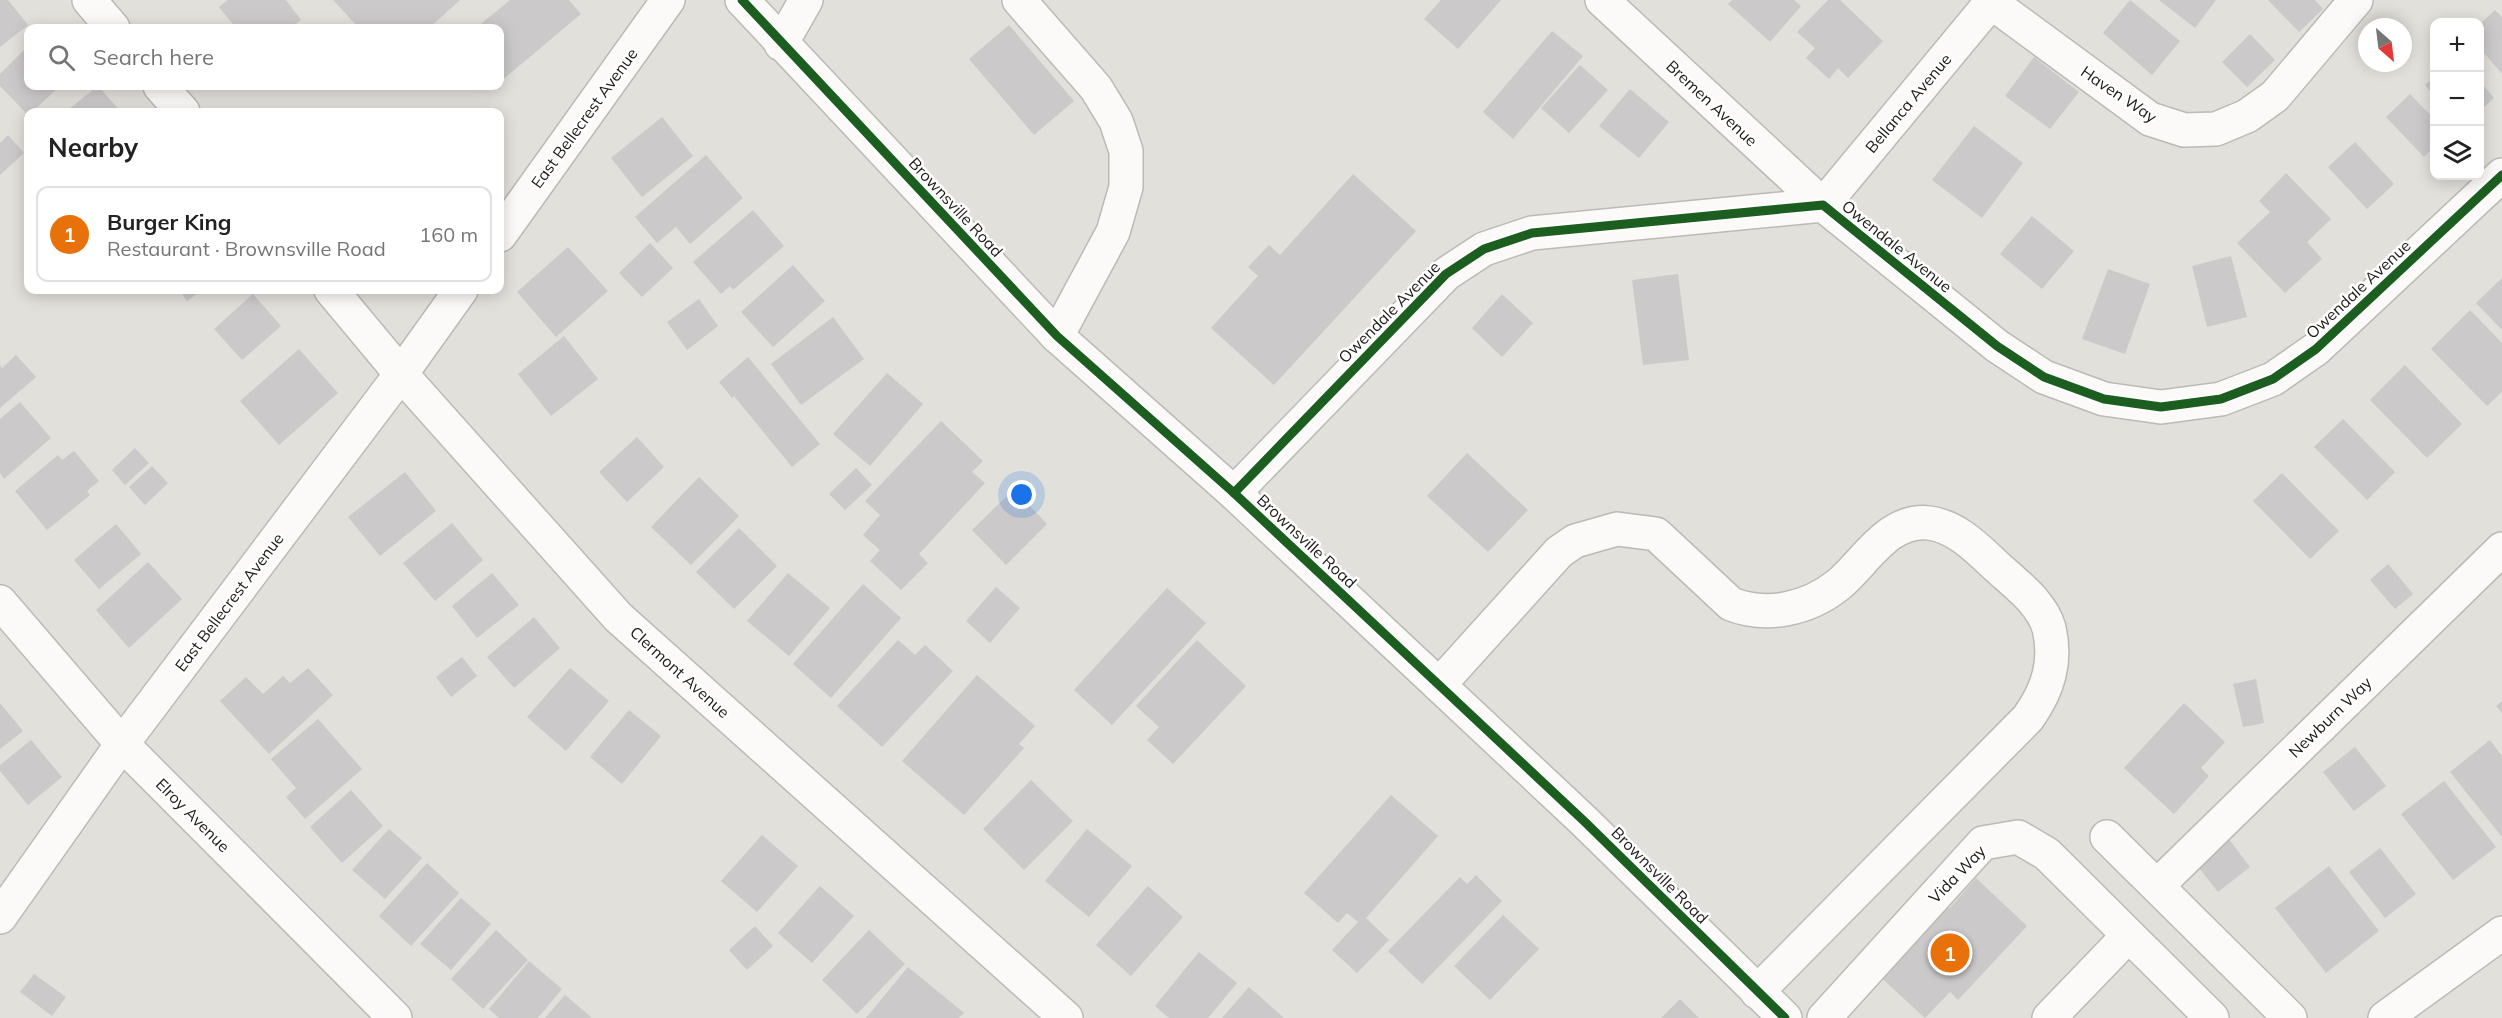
<!DOCTYPE html>
<meta charset="utf-8">
<style>
body{margin:0;font-family:Mulish,sans-serif;background:#f6f6f6;color:#222}
.controls{position:absolute;right:18px;top:18px;display:grid;overflow:hidden;border-radius:12px;box-shadow:0 3px 15px #0003}
.controls button{width:54px;height:54px;display:grid;place-items:center;padding:0;border:0;border-bottom:2px solid #e0e0e0;background:#fff;color:#222;font:30px sans-serif}
.compass{position:absolute;left:2358px;top:18px;width:54px;height:54px;border-radius:50%;background:#fff;box-shadow:0 3px 15px #0003;rotate:152deg}
.you{position:absolute;left:1022px;top:495px;width:21px;height:21px;margin:-15px;border:4px solid #fff;border-radius:50%;background:#1a73e8;box-shadow:0 0 0 9px #1a73e833}
.badge{display:grid;place-items:center;width:39px;height:39px;border-radius:50%;background:#0f766e;color:#fff;font-size:20px;font-weight:700}
.pin{position:absolute;translate:-50% -50%;border:3px solid #fff;box-shadow:0 2px 6px #0006}
.list{margin:0;padding:0;list-style:none}
h2{display:flex;justify-content:space-between;align-items:center;height:78px;margin:0;padding:0 24px;font-size:26px}
h2 small{font-size:20px;font-weight:400;color:#767676}
.list li{display:grid;grid-template-columns:39px 1fr auto;gap:18px;align-items:center;box-sizing:border-box;height:96px;margin:0 12px 12px;padding:0 12px;border:2px solid #e0e0e0;border-radius:12px}
.list b{display:block;font-size:22px;white-space:nowrap}
.list p{margin:0;font-size:20px;white-space:nowrap;color:#767676}
.list em{font-size:20px;font-style:normal;color:#767676}
.icon{flex:none;width:33px;height:33px;fill:none;stroke:currentColor;stroke-width:2;stroke-linecap:round;stroke-linejoin:round}
.map{position:relative;flex:none;width:2502px;height:1018px;overflow:hidden}
.search{position:absolute;background:#fff;box-shadow:0 3px 15px #0003;left:24px;top:24px;width:480px;height:66px;display:flex;align-items:center;gap:15px;box-sizing:border-box;padding:0 21px;border-radius:12px;color:#767676;font-size:22px}
.panel{position:absolute;background:#fff;box-shadow:0 3px 15px #0003;left:24px;top:108px;width:480px;height:186px;border-radius:12px}
.map>svg:first-child{display:block}
.building{fill:#cbc9c9}
.lines{fill:none;stroke-linecap:round;stroke-linejoin:round}
.minor-casing{stroke:#bcbab5;stroke-width:36}
.major-casing{stroke:#bcbab5;stroke-width:36}
.minor{stroke:#fbfaf9;stroke-width:33}
.major{stroke:#fbfaf9;stroke-width:33}
.cycleway-casing{stroke:#fff;stroke-width:13}
.cycleway{stroke:#1b5e20;stroke-width:9}
.labels{text-anchor:middle;stroke-width:5;stroke-linejoin:round;paint-order:stroke}
.street-label{font-size:16px;fill:#1b1916;stroke:#fff}
</style>
<div class="map">
<svg width="2502" height="1018" viewBox="0 0 2502 1018">
<rect width="100%" height="100%" fill="#e2e0da"/>
<g class="building">
<path d="M 0,0 L 8,0 L 28,25 L 0,47 Z"/>
<path d="M 228,0 L 286,0 L 301,20 L 290,28 L 236,28 L 219,7 Z"/>
<path d="M 333,0 L 460,0 L 429,28 L 359,28 Z"/>
<path d="M 510,0 L 569,0 L 581,14 L 500,82 L 500,28 L 476,28 Z"/>
<path d="M 1441,0 L 1501,0 L 1458,49 L 1424,19 Z"/>
<path d="M 1732,0 L 1794,0 L 1801,6 L 1770,42 L 1728,4 Z"/>
<path d="M 1828,0 L 1840,0 L 1883,41 L 1848,78 L 1838,68 L 1829,79 L 1806,58 L 1815,48 L 1797,32 Z"/>
<path d="M 2130,0 L 2180,41 L 2152,75 L 2103,33 Z"/>
<path d="M 2159,0 L 2216,0 L 2195,28 Z"/>
<path d="M 2268,0 L 2315,0 L 2323,9 L 2299,32 Z"/>
<path d="M 2495,10 L 2502,17 L 2502,74 L 2480,48 L 2480,24 Z"/>
<path d="M 1009,25 L 1074,101 L 1034,135 L 969,59 Z"/>
<path d="M 1552,31 L 1583,56 L 1513,139 L 1483,112 Z"/>
<path d="M 2250,34 L 2275,60 L 2247,87 L 2222,62 Z"/>
<path d="M 28,46 L 28,86 L 60,86 L 32,112 L 28,112 L 28,115 L 0,86 L 0,74 Z"/>
<path d="M 2034,57 L 2079,92 L 2050,129 L 2005,96 Z"/>
<path d="M 1580,65 L 1608,90 L 1569,133 L 1541,108 Z"/>
<path d="M 2434,77 L 2434,96 L 2425,85 Z"/>
<path d="M 2480,81 L 2494,98 L 2480,111 Z"/>
<path d="M 98,86 L 121,112 L 65,112 Z"/>
<path d="M 1630,89 L 1669,122 L 1639,158 L 1599,126 Z"/>
<path d="M 2410,94 L 2434,119 L 2434,147 L 2424,157 L 2386,117 Z"/>
<path d="M 662,117 L 693,156 L 642,197 L 611,158 Z"/>
<path d="M 1974,126 L 2023,163 L 1982,218 L 1932,180 Z"/>
<path d="M 8,135 L 24,153 L 0,175 L 0,143 Z"/>
<path d="M 2355,142 L 2394,184 L 2367,209 L 2328,167 Z"/>
<path d="M 706,155 L 743,198 L 690,244 L 676,227 L 657,243 L 635,217 Z"/>
<path d="M 2286,173 L 2331,219 L 2307,242 L 2322,259 L 2285,293 L 2237,243 L 2270,212 L 2259,201 Z"/>
<path d="M 1353,174 L 1416,231 L 1274,385 L 1211,328 L 1258,276 L 1248,267 L 1269,245 L 1280,255 Z"/>
<path d="M 753,210 L 784,246 L 733,290 L 730,286 L 721,294 L 693,262 Z"/>
<path d="M 2032,216 L 2074,251 L 2042,289 L 2000,254 Z"/>
<path d="M 650,243 L 673,268 L 642,297 L 619,273 Z"/>
<path d="M 568,247 L 608,291 L 556,337 L 517,292 Z"/>
<path d="M 2231,256 L 2247,317 L 2207,327 L 2192,266 Z"/>
<path d="M 793,265 L 825,301 L 773,347 L 741,312 Z"/>
<path d="M 2108,269 L 2150,284 L 2125,354 L 2082,339 Z"/>
<path d="M 1678,274 L 1689,360 L 1643,365 L 1632,280 Z"/>
<path d="M 2502,278 L 2502,330 L 2476,303 Z"/>
<path d="M 179,290 L 202,290 L 187,301 Z"/>
<path d="M 253,294 L 281,326 L 242,360 L 214,329 Z"/>
<path d="M 1502,294 L 1533,323 L 1502,357 L 1472,328 Z"/>
<path d="M 699,299 L 718,326 L 687,350 L 667,322 Z"/>
<path d="M 2470,310 L 2502,343 L 2502,392 L 2487,406 L 2431,349 Z"/>
<path d="M 833,317 L 864,359 L 801,405 L 771,364 Z"/>
<path d="M 564,336 L 598,379 L 551,416 L 518,374 Z"/>
<path d="M 299,349 L 338,393 L 279,445 L 240,401 Z"/>
<path d="M 16,355 L 36,377 L 0,408 L 0,365 L 2,368 Z"/>
<path d="M 748,357 L 820,444 L 792,467 L 734,396 L 732,398 L 719,382 Z"/>
<path d="M 2405,365 L 2462,424 L 2427,458 L 2370,400 Z"/>
<path d="M 887,373 L 923,404 L 870,466 L 833,434 Z"/>
<path d="M 20,402 L 51,438 L 4,479 L 0,473 L 0,419 Z"/>
<path d="M 2343,419 L 2395,472 L 2367,500 L 2314,447 Z"/>
<path d="M 941,421 L 983,461 L 972,472 L 985,483 L 919,554 L 928,563 L 901,590 L 870,561 L 880,550 L 863,535 L 880,515 L 865,501 Z"/>
<path d="M 637,437 L 664,467 L 627,502 L 599,472 Z"/>
<path d="M 135,448 L 149,463 L 125,485 L 112,470 Z"/>
<path d="M 74,451 L 99,481 L 87,491 L 90,495 L 47,530 L 15,491 L 58,455 L 62,460 Z"/>
<path d="M 1467,453 L 1528,510 L 1488,552 L 1427,496 Z"/>
<path d="M 152,466 L 168,483 L 145,505 L 129,487 Z"/>
<path d="M 856,468 L 872,485 L 845,510 L 829,494 Z"/>
<path d="M 405,472 L 436,511 L 380,556 L 348,517 Z"/>
<path d="M 2282,473 L 2339,531 L 2310,559 L 2253,501 Z"/>
<path d="M 699,477 L 739,516 L 691,565 L 651,527 Z"/>
<path d="M 1014,489 L 1047,524 L 1006,565 L 972,530 Z"/>
<path d="M 452,523 L 483,560 L 435,601 L 403,563 Z"/>
<path d="M 116,524 L 141,554 L 99,589 L 74,560 Z"/>
<path d="M 739,528 L 777,566 L 734,609 L 696,572 Z"/>
<path d="M 148,562 L 182,599 L 129,648 L 96,610 Z"/>
<path d="M 2388,564 L 2413,594 L 2395,609 L 2370,580 Z"/>
<path d="M 492,573 L 519,605 L 477,638 L 452,606 Z"/>
<path d="M 788,573 L 830,608 L 789,656 L 747,621 Z"/>
<path d="M 863,584 L 901,618 L 831,698 L 793,664 Z"/>
<path d="M 996,587 L 1020,608 L 990,643 L 966,621 Z"/>
<path d="M 1167,588 L 1206,623 L 1112,725 L 1074,690 Z"/>
<path d="M 534,617 L 560,648 L 514,688 L 487,657 Z"/>
<path d="M 898,640 L 915,655 L 925,645 L 953,671 L 882,747 L 837,706 Z"/>
<path d="M 1197,640 L 1246,686 L 1173,764 L 1147,740 L 1159,727 L 1136,706 Z"/>
<path d="M 462,657 L 477,676 L 451,697 L 436,677 Z"/>
<path d="M 308,668 L 333,695 L 269,754 L 220,701 L 246,677 L 263,694 L 283,676 L 290,683 Z"/>
<path d="M 570,668 L 609,701 L 566,751 L 527,717 Z"/>
<path d="M 977,675 L 1035,726 L 1019,744 L 1024,748 L 964,815 L 902,761 Z"/>
<path d="M 2256,679 L 2264,723 L 2243,727 L 2233,684 Z"/>
<path d="M 2502,701 L 2502,713 L 2496,706 Z"/>
<path d="M 0,703 L 23,731 L 0,749 Z"/>
<path d="M 2184,703 L 2225,742 L 2201,768 L 2209,776 L 2174,814 L 2124,768 Z"/>
<path d="M 629,710 L 661,736 L 622,784 L 590,757 Z"/>
<path d="M 318,719 L 362,769 L 305,819 L 286,797 L 296,788 L 271,759 Z"/>
<path d="M 31,740 L 62,777 L 28,805 L 0,771 L 0,765 Z"/>
<path d="M 2490,740 L 2502,756 L 2502,837 L 2450,772 Z"/>
<path d="M 2355,747 L 2386,786 L 2354,811 L 2323,772 Z"/>
<path d="M 1031,780 L 1073,821 L 1024,870 L 983,829 Z"/>
<path d="M 2444,781 L 2496,847 L 2453,880 L 2401,814 Z"/>
<path d="M 351,790 L 383,826 L 342,863 L 310,827 Z"/>
<path d="M 1391,795 L 1438,836 L 1366,918 L 1389,940 L 1357,973 L 1332,950 L 1358,922 L 1347,913 L 1338,923 L 1304,893 Z"/>
<path d="M 389,829 L 422,858 L 385,899 L 352,870 Z"/>
<path d="M 1087,829 L 1132,866 L 1089,917 L 1045,881 Z"/>
<path d="M 762,835 L 798,866 L 757,912 L 721,881 Z"/>
<path d="M 2228,838 L 2250,867 L 2218,892 L 2195,863 Z"/>
<path d="M 2380,848 L 2416,894 L 2385,918 L 2349,872 Z"/>
<path d="M 427,863 L 459,893 L 411,946 L 379,916 Z"/>
<path d="M 2329,866 L 2379,931 L 2326,973 L 2275,908 Z"/>
<path d="M 1476,875 L 1502,901 L 1422,984 L 1388,951 L 1460,877 L 1467,884 Z"/>
<path d="M 1976,878 L 2027,926 L 1958,1000 L 1950,992 L 1925,1018 L 1875,972 L 1942,901 L 1950,908 Z"/>
<path d="M 820,886 L 854,916 L 812,963 L 778,933 Z"/>
<path d="M 1148,886 L 1183,917 L 1131,976 L 1096,945 Z"/>
<path d="M 461,898 L 491,924 L 451,970 L 420,944 Z"/>
<path d="M 1503,915 L 1539,949 L 1490,1000 L 1454,966 Z"/>
<path d="M 755,926 L 773,946 L 747,970 L 729,950 Z"/>
<path d="M 496,930 L 528,960 L 483,1009 L 451,979 Z"/>
<path d="M 869,930 L 905,964 L 857,1014 L 822,980 Z"/>
<path d="M 1199,952 L 1237,983 L 1208,1018 L 1169,1018 L 1155,1006 Z"/>
<path d="M 529,961 L 562,989 L 538,1018 L 499,1018 L 489,1009 Z"/>
<path d="M 908,967 L 964,1013 L 959,1018 L 866,1018 Z"/>
<path d="M 34,974 L 66,997 L 52,1016 L 20,992 Z"/>
<path d="M 1249,987 L 1284,1018 L 1222,1018 Z"/>
<path d="M 565,995 L 592,1018 L 545,1018 Z"/>
<path d="M 1680,999 L 1699,1018 L 1661,1018 Z"/>
</g>
<g class="lines">
<g class="minor-casing">
<g id="minor">
<path d="M 89,0 L 113,28"/>
<path d="M 1019,0 L 1096,88 L 1116,121 L 1126,151 L 1126,187 L 1113,232 L 1057,336"/>
<path d="M 1602,0 L 1823,205 L 1993,0"/>
<path d="M 1988,0 L 2150,119 L 2184,130 L 2216,129 L 2247,116 L 2275,96 L 2356,0"/>
<path d="M 781,44 L 806,0"/>
<path d="M 160,86 L 183,112"/>
<path d="M 500,235 L 668,0"/>
<path d="M 331,290 L 401,374 L 618,617 L 1066,1018"/>
<path d="M 1234,493 L 1446,274 L 1484,249 L 1532,233 L 1823,205 L 1997,346 L 2044,377 L 2104,399 L 2161,407 L 2221,399 L 2273,379 L 2316,349 L 2502,175"/>
<path d="M 0,602 L 122,744 L 395,1018"/>
<path d="M 1439,685 L 1559,552 L 1575,541 L 1617,529 L 1656,534 L 1731,604 C 1767,618 1808,609 1838,585 C 1865,563 1888,518 1929,523 C 1955,526 1976,547 1994,564 C 2014,583 2041,601 2049,628 C 2057,662 2048,690 2028,718 L 1757,992"/>
<path d="M 2107,837 L 2290,1018"/>
<path d="M 2157,886 L 2502,549"/>
<path d="M 0,917 L 122,744 L 401,374 L 461,290"/>
<path d="M 1824,1018 L 1983,843 L 2018,837 L 2047,854 L 2212,1018"/>
<path d="M 2049,1018 L 2128,936"/>
<path d="M 2385,1018 L 2502,933"/>
</g>
</g>
<g class="major-casing">
<path id="major" d="M 742,0 L 1057,336 L 1234,493 L 1439,685 L 1585,822 L 1785,1018"/>
</g>
<use href="#minor" class="minor"/>
<use href="#major" class="major"/>
<g class="cycleway-casing">
<g id="cycleway">
<path d="M 742,0 L 1057,336 L 1234,493 L 1439,685 L 1585,822 L 1785,1018"/>
<path d="M 1234,493 L 1446,274 L 1484,249 L 1532,233 L 1823,205 L 1997,346 L 2044,377 L 2104,399 L 2161,407 L 2221,399 L 2273,379 L 2316,349 L 2502,175"/>
</g>
</g>
<use href="#cycleway" class="cycleway"/>
</g>
<g class="labels">
<g class="street-label">
<text transform="translate(2119 94) rotate(34)" y="6">Haven Way</text>
<text transform="translate(1712 103) rotate(43)" y="6">Bremen Avenue</text>
<text transform="translate(1908 103) rotate(-50)" y="6">Bellanca Avenue</text>
<text transform="translate(584 118) rotate(-54)" y="6">East Bellecrest Avenue</text>
<text transform="translate(956 207) rotate(47)" y="6">Brownsville Road</text>
<text transform="translate(1897 246) rotate(39)" y="6">Owendale Avenue</text>
<text transform="translate(2358 289) rotate(-43)" y="6">Owendale Avenue</text>
<text transform="translate(1389 312) rotate(-45)" y="6">Owendale Avenue</text>
<text transform="translate(1307 541) rotate(43)" y="6">Brownsville Road</text>
<text transform="translate(229 602) rotate(-53)" y="6">East Bellecrest Avenue</text>
<text transform="translate(680 672) rotate(42)" y="6">Clermont Avenue</text>
<text transform="translate(2330 717) rotate(-44)" y="6">Newburn Way</text>
<text transform="translate(193 815) rotate(45)" y="6">Elroy Avenue</text>
<text transform="translate(1957 874) rotate(-46)" y="6">Vida Way</text>
<text transform="translate(1660 875) rotate(45)" y="6">Brownsville Road</text>
</g>
</g>
</svg>
<div class="controls">
<button>+</button>
<button>−</button>
<button><svg class="icon" aria-label="layers" viewBox="0 0 24 24"><path d="M12 4l9 5-9 5-9-5zM3 14l9 5 9-5"/></svg></button>
</div>
<svg class="compass" viewBox="-18 -18 36 36"><path d="M0-13l5 13h-10z" fill="#e53935"/><path d="M0 13l5-13h-10z" fill="#767676"/></svg>
<div class="you"></div>
<div class="pin badge" style="left:1950px;top:953px;background:#e8710a">1</div>
<div class="search"><svg class="icon" aria-label="search" viewBox="0 0 24 24"><circle cx="10" cy="10" r="6"/><path d="M15 15l6 6"/></svg>Search here</div>
<section class="panel">
<h2>Nearby<small></small></h2>
<ul class="list">
<li><span class="badge" style="background:#e8710a">1</span><div><b>Burger King</b><p>Restaurant · Brownsville Road</p></div><em>160 m</em></li>
</ul>
</section>
</div>
